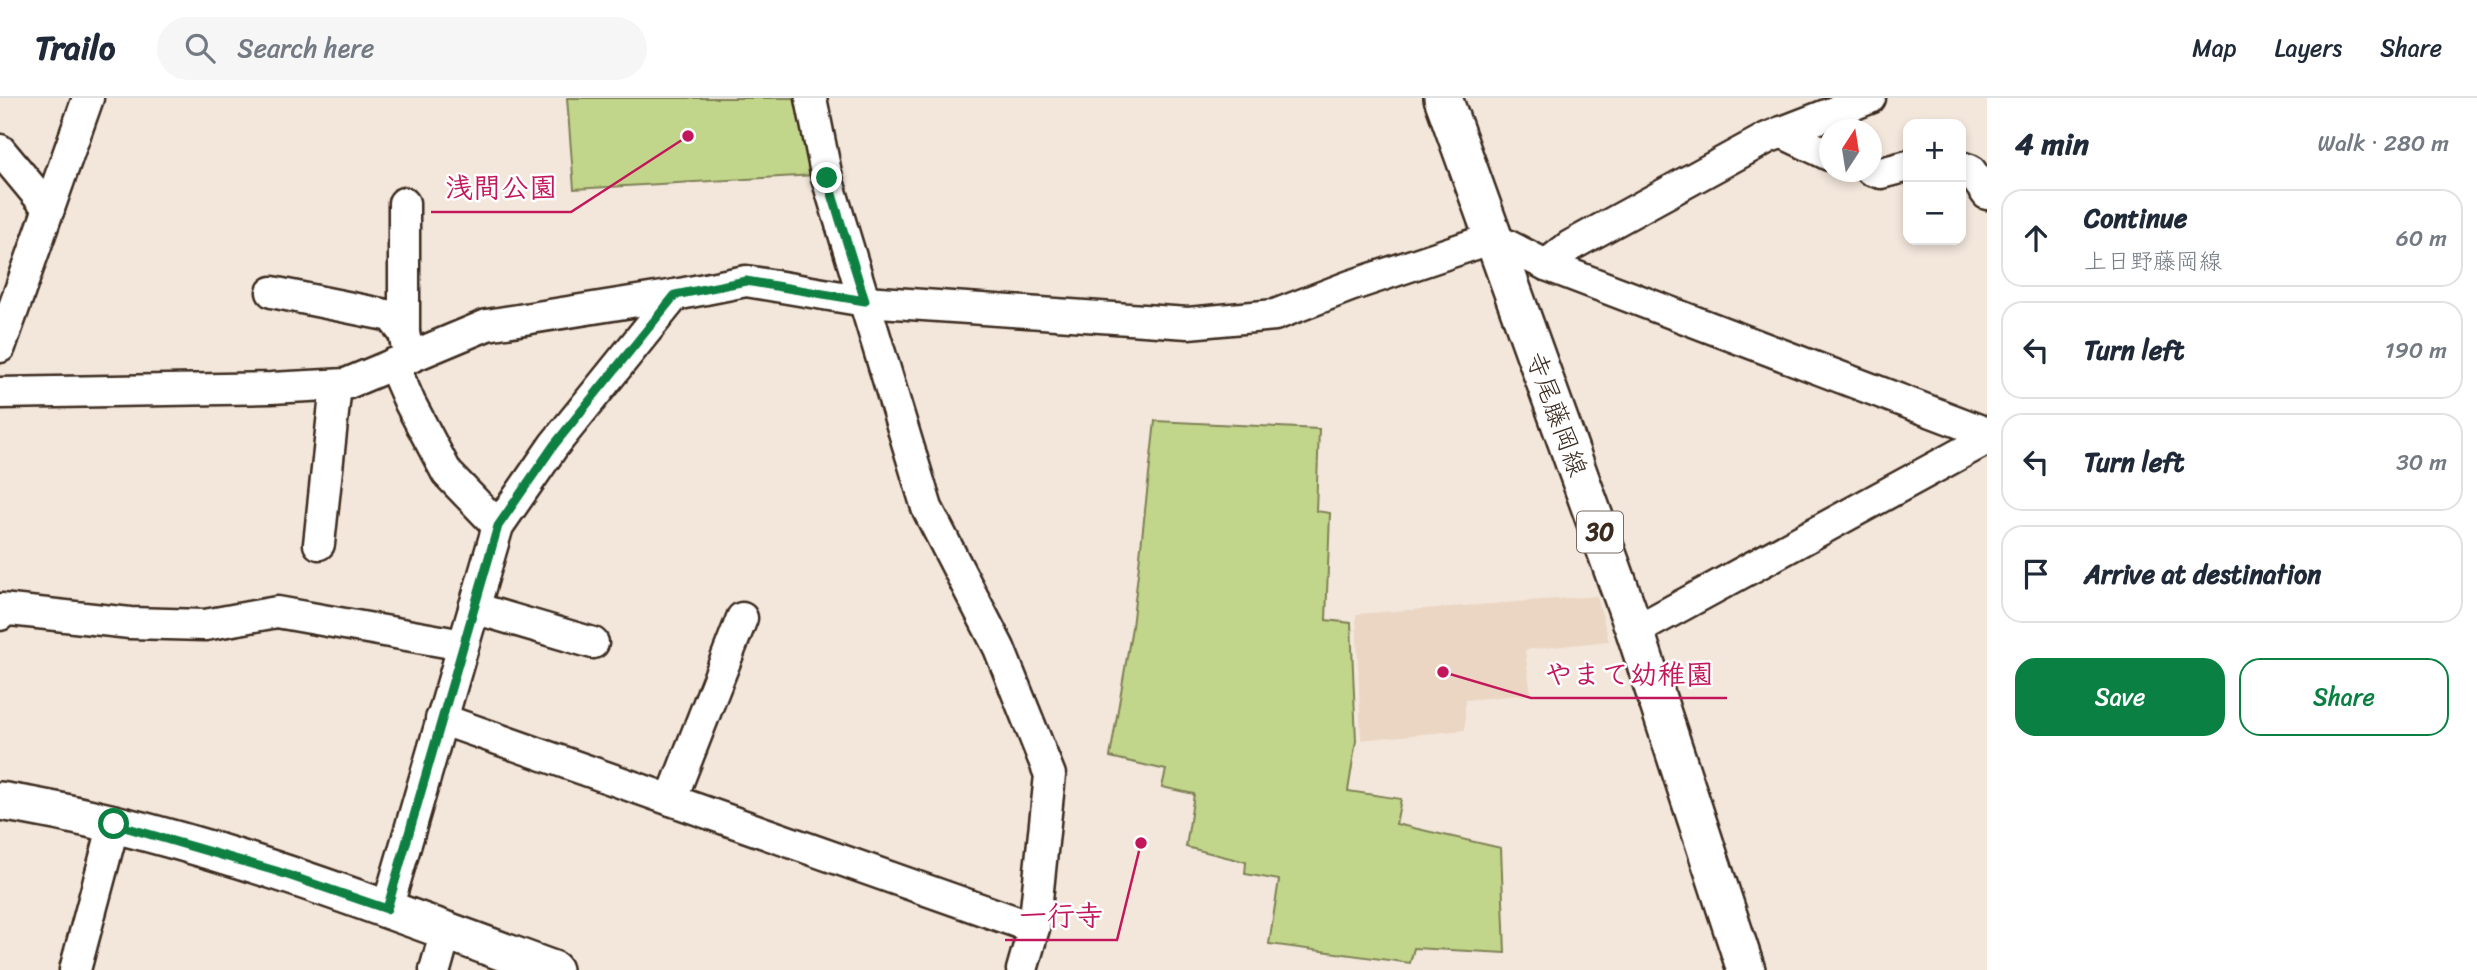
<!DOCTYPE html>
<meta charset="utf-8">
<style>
body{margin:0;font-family:Sriracha,"Klee One",sans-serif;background:#f6f6f7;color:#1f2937}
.controls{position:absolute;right:21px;top:21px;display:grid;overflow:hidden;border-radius:14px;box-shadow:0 4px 10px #0003}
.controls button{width:63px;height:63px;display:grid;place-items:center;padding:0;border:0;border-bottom:2px solid #e0e1e3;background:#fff;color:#1f2937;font:35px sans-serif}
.compass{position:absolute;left:1819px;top:21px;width:63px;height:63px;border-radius:50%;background:#fff;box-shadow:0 4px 10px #0003;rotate:12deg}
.stop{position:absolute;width:21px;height:21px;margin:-16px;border:5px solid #0b8043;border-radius:50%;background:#fff}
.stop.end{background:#0b8043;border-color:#fff;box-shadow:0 2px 7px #0008}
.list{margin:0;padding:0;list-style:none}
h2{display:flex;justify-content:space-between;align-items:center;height:91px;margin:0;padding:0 28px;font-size:30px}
h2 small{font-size:23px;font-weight:400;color:#747a83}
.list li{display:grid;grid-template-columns:46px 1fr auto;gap:21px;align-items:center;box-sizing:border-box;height:98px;margin:0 14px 14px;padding:0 14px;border:2px solid #e0e1e3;border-radius:21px}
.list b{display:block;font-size:26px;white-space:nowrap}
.list p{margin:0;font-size:23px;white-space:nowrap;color:#747a83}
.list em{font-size:23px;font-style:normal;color:#747a83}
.actions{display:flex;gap:14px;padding:21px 28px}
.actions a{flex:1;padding:16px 0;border:2px solid #0b8043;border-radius:21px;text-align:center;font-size:24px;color:#0b8043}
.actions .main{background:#0b8043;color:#fff}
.icon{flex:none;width:38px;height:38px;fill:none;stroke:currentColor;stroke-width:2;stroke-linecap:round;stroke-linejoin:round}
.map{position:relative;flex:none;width:1987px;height:872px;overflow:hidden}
header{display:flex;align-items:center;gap:42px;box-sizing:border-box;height:98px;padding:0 35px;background:#fff;border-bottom:2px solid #e0e1e3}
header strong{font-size:33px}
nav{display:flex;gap:38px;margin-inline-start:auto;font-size:24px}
.search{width:490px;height:63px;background:#f6f6f7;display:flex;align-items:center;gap:18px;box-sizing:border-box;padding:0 24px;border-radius:38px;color:#747a83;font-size:26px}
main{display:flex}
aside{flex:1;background:#fff}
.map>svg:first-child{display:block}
.built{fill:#ebd6c3}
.green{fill:#c2d68b;stroke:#7e8054;stroke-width:2}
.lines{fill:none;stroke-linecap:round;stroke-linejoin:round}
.minor-casing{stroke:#3b2a1e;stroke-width:35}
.major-casing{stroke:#3b2a1e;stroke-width:42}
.minor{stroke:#fff;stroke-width:30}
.major{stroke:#fff;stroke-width:37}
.route{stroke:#0b8043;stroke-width:9}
.labels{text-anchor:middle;stroke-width:5;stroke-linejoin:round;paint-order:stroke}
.shield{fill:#fff;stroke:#766a62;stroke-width:2}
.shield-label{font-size:24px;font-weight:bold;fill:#3b2a1e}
.street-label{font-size:26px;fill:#3b2a1e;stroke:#fff}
.leader{fill:none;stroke:#c2185b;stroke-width:2.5}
.callout-dot{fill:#c2185b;stroke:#fff;stroke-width:2.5}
.callout-label{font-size:28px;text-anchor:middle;font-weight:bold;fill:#c2185b;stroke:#fff;stroke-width:5;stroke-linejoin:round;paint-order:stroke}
</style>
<header>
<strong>Trailo</strong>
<div class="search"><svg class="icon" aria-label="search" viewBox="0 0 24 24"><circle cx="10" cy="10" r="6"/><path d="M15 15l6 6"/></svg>Search here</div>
<nav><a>Map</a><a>Layers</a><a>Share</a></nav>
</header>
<main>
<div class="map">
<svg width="1987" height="872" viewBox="0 0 1987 872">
<rect width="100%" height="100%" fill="#f3e7dc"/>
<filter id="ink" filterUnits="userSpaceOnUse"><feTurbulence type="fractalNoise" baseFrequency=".0143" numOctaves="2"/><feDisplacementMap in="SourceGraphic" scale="14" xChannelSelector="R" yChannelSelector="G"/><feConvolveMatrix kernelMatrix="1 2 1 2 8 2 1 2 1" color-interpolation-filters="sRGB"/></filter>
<g filter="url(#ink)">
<path class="built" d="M 1597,498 L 1609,543 L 1525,552 L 1531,596 L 1465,602 L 1465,632 L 1361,642 L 1356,516 Z"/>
<g class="green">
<path d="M 567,0 L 800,0 L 815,77 L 574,91 Z"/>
<path d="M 1155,323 L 1319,331 L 1316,413 L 1330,415 L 1326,522 L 1351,525 L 1356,643 L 1348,693 L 1401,701 L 1396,726 L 1501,750 L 1505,855 L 1414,850 L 1410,865 L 1269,846 L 1279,782 L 1245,776 L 1246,764 L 1186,749 L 1194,696 L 1162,689 L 1166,672 L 1110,659 L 1132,529 Z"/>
</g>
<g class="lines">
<g class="minor-casing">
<g id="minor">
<path d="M 811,0 L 827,80 L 927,410 L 999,550 L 1050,677 L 1034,830 L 1022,872"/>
<path d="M 1781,34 L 1829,57"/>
<path d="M 0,52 L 49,111"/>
<path d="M 1961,69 L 1970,72 L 1987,96"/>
<path d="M 1871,72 L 1881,75 L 1908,68"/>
<path d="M 404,105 L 404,235"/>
<path d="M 1546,167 L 1570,148 L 1767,40 L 1870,0"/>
<path d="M 272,194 L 391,218 L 404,235 L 409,260"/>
<path d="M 0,249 L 88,0"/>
<path d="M 393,266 L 410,305 L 447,375 L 498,428"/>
<path d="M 0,295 L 271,290 L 346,286 L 487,227 L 675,197 L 746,183 L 865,203 L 1188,225 L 1275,217 L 1350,188 L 1493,140 L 1546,167 L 1987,335"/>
<path d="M 319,446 L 336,287"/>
<path d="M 474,510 L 593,545"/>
<path d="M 0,517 L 1,511 L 130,525 L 205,527 L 277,514 L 463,547"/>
<path d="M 1635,533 L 1987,341"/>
<path d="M 441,621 L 1034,830"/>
<path d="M 671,702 L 742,520"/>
<path d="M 387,811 L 498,428 L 554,347 L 675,197"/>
<path d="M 75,872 L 114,726"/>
<path d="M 435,872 L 446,833"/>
</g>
</g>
<g class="major-casing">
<g id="major">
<path d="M 1443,0 L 1635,533 L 1746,872"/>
<path d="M 0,703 C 190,733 372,806 553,872"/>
</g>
</g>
<use href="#minor" class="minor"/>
<use href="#major" class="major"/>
</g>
</g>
<g class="lines" filter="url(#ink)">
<path class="route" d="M 114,726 L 276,773 L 387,811 L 498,428 L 554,347 L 675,197 L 746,183 L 865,203 L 827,80"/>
</g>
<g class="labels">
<rect class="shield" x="1577" y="413.5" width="46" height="41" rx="5"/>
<g class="shield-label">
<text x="1600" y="442">30</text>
</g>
<g class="street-label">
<text transform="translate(1557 316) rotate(70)" y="9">寺尾藤岡線</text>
</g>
</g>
<path class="leader" d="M688 38L571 114H431M1443 574L1531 600H1727M1141 745L1117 842H1005"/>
<g class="callout-dot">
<circle cx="688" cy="38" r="7"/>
<circle cx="1443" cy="574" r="7"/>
<circle cx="1141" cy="745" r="7"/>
</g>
<g class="callout-label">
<text x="501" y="99">浅間公園</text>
<text x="1629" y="586">やまて幼稚園</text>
<text x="1061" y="827">一行寺</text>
</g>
</svg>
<div class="controls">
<button>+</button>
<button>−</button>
</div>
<svg class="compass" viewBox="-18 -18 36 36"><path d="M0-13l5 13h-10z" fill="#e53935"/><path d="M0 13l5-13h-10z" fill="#747a83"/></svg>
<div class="stop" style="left:114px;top:726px"></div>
<div class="stop end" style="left:827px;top:80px"></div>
</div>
<aside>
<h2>4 min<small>Walk · 280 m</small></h2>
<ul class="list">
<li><svg class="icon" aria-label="ahead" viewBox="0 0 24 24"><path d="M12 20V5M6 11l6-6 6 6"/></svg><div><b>Continue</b><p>上日野藤岡線</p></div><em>60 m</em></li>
<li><svg class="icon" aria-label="left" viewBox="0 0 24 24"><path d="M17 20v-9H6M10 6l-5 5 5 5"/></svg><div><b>Turn left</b></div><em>190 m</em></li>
<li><svg class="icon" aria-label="left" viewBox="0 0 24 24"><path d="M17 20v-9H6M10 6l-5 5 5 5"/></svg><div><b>Turn left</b></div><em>30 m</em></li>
<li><svg class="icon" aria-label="arrive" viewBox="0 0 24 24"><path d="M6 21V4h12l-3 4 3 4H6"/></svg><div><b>Arrive at destination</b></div></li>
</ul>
<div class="actions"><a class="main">Save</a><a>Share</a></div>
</aside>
</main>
